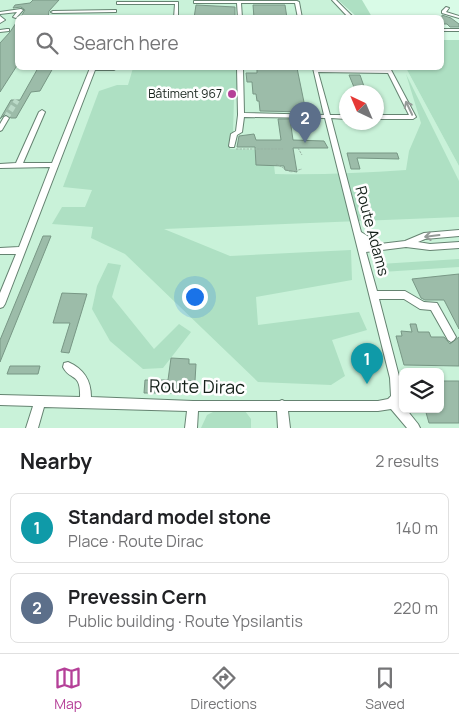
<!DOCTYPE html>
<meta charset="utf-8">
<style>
body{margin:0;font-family:Manrope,sans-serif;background:#f6f6f6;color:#202124}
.controls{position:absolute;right:15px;bottom:15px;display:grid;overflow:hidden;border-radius:8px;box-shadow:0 1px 4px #0004}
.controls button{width:45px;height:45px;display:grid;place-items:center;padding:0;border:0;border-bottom:1px solid #e0e0e0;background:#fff;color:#202124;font:25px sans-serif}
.compass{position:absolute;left:339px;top:85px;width:45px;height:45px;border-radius:50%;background:#fff;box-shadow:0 1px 4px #0004;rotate:316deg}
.you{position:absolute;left:194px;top:296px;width:18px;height:18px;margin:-12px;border:4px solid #fff;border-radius:50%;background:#1a73e8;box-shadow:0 0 0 8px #1a73e833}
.badge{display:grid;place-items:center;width:32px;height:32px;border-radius:50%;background:#b54098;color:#fff;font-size:16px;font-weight:700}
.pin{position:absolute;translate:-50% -41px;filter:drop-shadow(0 1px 2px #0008)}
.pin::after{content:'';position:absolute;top:26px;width:18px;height:15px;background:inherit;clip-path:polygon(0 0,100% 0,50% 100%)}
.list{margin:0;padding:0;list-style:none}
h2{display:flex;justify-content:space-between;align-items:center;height:65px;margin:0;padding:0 20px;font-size:21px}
h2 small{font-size:16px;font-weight:400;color:#757577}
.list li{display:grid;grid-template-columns:32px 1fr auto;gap:15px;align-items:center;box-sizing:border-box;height:70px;margin:0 10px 10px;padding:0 10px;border:1px solid #e0e0e0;border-radius:8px}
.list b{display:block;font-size:19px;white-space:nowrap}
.list p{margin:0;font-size:16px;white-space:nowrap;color:#757577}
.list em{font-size:16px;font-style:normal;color:#757577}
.icon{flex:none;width:28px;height:28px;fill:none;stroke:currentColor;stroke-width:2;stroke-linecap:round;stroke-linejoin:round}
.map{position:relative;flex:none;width:459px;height:428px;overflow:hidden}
.search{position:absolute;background:#fff;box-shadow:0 1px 4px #0004;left:15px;right:15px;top:15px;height:55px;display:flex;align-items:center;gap:12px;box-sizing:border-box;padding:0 18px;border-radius:8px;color:#757577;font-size:19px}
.sheet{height:225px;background:#fff}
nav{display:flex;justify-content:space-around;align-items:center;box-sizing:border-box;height:70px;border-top:1px solid #e0e0e0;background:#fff;font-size:14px;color:#757577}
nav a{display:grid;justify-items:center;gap:2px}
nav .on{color:#b54098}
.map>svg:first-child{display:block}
.built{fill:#c9f2d9;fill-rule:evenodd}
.green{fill:#aee0c3}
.building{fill:#9cbca9;stroke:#789785}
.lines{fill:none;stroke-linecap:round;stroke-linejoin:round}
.minor-tunnel{stroke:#bbdac8;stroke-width:5.5;stroke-dasharray:5.5 3;stroke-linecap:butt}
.minor-casing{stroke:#658371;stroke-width:2}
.path{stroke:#98b3a3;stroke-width:1;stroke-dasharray:2.5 1;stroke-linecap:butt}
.minor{fill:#fff;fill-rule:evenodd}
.oneway{stroke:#959b98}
.poi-dot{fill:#b54098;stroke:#fefefe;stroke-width:2}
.labels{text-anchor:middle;stroke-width:5;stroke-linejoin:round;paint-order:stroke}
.far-poi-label{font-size:12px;fill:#142019;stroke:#fefefe;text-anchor:end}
.street-label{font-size:15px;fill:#142019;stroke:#fefefe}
.near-street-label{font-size:18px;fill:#142019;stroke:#fefefe}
</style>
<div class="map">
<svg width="459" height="428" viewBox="0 0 459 428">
<rect width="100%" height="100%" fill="#d9fbe7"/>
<path class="built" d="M 0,0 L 331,0 L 349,17 L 18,18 L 18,68 L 406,68 L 459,166 L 459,428 L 0,428 ZM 346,92 L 376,92 L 376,122 L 346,122 ZM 403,372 L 440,372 L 440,409 L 403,409 Z"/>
<g class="green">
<path d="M 338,0 L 362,0 L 372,17 L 357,17 Z"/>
<path d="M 442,40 L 459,40 L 459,166 L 406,68 L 442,68 Z"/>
<path d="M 133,68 L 237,68 L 238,97 L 234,99 L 233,132 L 231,134 L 230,149 L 256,150 L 274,165 L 275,174 C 318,175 362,173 406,170 L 409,151 L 421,123 L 406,74 L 459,181 L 459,217 L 164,229 L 230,256 L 351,250 L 352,280 L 256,297 L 258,325 L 359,312 L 367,330 L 332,340 L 345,376 L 331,385 L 258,382 L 125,254 L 91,238 L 93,227 L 52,224 L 62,207 L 85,207 L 92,190 L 63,187 L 99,91 L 117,85 L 128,85 Z"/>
<path d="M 459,259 L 459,267 L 382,272 L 380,264 Z"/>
<path d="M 108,263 L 121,265 L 112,297 L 154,349 L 179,324 L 191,332 L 163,368 L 143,369 L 110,341 L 92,309 L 97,286 Z"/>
<path d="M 215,411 L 245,411 L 251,419 L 251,428 L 201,428 L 207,415 Z"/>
</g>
<g class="building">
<path d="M 33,0 L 59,0 L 49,11 L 48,18 L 20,18 L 25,10 L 21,7 L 13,8 L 15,5 L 30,3 Z"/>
<path d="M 196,5 L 235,7 L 235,18 L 194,18 Z"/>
<path d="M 253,5 L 285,5 L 287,18 L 254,18 Z"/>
<path d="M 442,15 L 451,18 L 459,24 L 459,27 L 450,27 L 447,24 L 442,24 Z"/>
<path d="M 18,20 L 18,64 L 0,92 L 0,43 L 10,32 Z"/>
<path d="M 38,68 L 53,68 L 40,91 L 31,92 L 16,118 L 11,118 L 5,114 L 0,119 L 11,100 L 20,100 Z"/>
<path d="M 257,68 L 297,68 L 306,112 L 260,111 L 259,101 L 257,101 L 256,94 L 253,94 L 252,82 L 247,82 L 246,73 L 257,73 Z"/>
<path d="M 349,75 L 360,75 L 366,92 L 356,92 Z"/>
<path d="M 278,119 L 290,119 L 293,140 L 324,141 L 328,148 L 293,148 L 297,172 L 285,170 L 284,166 L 256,165 L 255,147 L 237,147 L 239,136 L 254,134 L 256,140 L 281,140 Z"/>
<path d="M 347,153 L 397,153 L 399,159 L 357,158 L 360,169 L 351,169 Z"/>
<path d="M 43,236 L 51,236 L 0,362 L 0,340 Z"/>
<path d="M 459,274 L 459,329 L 444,300 L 425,300 L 421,298 L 412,279 Z"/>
<path d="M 62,293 L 87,294 L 69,353 L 61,352 L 70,323 L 53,323 Z"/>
<path d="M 410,324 L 416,324 L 418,332 L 429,332 L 431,337 L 444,337 L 450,344 L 459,337 L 459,366 L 404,365 L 396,336 L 402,336 L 401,331 L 412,332 Z"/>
<path d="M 171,358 L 189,359 L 189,364 L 196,364 L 195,381 L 188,381 L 187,393 L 144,393 L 145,380 L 168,380 Z"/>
<path d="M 10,366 L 40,366 L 38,374 L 7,374 Z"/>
<path d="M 440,381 L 459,381 L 459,423 L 429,423 L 425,409 L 440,409 Z"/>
</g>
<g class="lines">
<path class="minor-tunnel" d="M 6,118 L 17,100"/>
<g class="minor-casing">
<g id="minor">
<path d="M 332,0 L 336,0 L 354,18 L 349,18 Z"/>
<path d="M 195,1 L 297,1 L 299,2 L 302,18 L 298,18 L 295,3 L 241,3 L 242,18 L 238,18 L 237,3 L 194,3 L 194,1 Z"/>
<path d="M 118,2 L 178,2 L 178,18 L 174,18 L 175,4 L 117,4 L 117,2 Z"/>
<path d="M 446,7 L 449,8 L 446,12 L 459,16 L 459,18 L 442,13 L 442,11 Z"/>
<path d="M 21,9 L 23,10 L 16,18 L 13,17 L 17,12 L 0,14 L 0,12 Z"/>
<path d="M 116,10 L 116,12 L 115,12 L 53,13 L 51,12 L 53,11 Z"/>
<path d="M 0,16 L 5,20 L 0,23 Z"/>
<path d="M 7,29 L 9,29 L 9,31 L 0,32 L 0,30 Z"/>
<rect x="442" y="29" width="17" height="2"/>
<path d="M 90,68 L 117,68 L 114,70 L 95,70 L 5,304 L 3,307 L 0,308 L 0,293 L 16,254 L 0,254 L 0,248 L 19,247 L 50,167 L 0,168 L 0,164 L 16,163 L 39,112 L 42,110 L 45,112 L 23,163 L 52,163 Z"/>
<path d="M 237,68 L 243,68 L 244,113 L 324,115 L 313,68 L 386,69 L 386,68 L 390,68 L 416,117 L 413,119 L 376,119 L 376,115 L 409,115 L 388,73 L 318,72 L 330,115 L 346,115 L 346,119 L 331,118 L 361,232 L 380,244 L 405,241 L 424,233 L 459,230 L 459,236 L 425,239 L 418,242 L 430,244 L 459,242 L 459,248 L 430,250 L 406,247 L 366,252 L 377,291 L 405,291 L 424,302 L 437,303 L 456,337 L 454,340 L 451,342 L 448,340 L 431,310 L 420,309 L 404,299 L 379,299 L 401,384 L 402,395 L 400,402 L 403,406 L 403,409 L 406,409 L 418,424 L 420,428 L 407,428 L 391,409 L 378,411 L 288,411 L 290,428 L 278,428 L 277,411 L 198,411 L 197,428 L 185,428 L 187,411 L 44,407 L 38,428 L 26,428 L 33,406 L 0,405 L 0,395 L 80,397 C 81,372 70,381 63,367 L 64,363 L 68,362 C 84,369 91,380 91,397 L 193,401 L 280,401 L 282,400 L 284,401 L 378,401 L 388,399 L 391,396 L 390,378 L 325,118 L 244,117 L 242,132 L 237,135 L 234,147 L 230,147 L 229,146 L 231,134 L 236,131 L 238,115 Z"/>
<path d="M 6,116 L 9,118 L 2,130 L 0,131 L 0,124 L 4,117 Z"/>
</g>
</g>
<g class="path">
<path d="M 298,148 L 302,155"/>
<path d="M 236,149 L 283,149"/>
<path d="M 276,164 L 291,172 L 302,169"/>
</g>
<use href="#minor" class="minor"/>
</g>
<defs><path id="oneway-shaft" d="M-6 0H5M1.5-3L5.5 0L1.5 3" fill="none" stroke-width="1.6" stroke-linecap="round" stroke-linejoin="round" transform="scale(1.25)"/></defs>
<g class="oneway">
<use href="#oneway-shaft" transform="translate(409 108) rotate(-115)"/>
<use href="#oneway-shaft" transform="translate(432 236) rotate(173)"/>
</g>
<circle class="poi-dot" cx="232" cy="94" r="5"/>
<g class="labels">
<g class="far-poi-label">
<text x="222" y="98">Bâtiment 967</text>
</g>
<g class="street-label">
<text transform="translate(372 231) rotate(75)" y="5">Route Adams</text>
</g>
<g class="near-street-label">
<text transform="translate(197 387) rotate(1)" y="6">Route Dirac</text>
</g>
</g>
</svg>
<div class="controls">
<button><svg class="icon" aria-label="layers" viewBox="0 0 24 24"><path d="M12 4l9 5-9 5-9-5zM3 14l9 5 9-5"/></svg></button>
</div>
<svg class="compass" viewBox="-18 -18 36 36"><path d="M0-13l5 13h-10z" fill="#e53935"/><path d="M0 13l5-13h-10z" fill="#757577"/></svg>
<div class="you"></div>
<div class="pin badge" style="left:367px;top:384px;background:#0f9aa8">1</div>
<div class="pin badge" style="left:305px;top:143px;background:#5c6f8a">2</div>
<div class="search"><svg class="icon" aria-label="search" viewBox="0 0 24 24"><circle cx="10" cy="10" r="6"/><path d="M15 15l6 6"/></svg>Search here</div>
</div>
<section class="sheet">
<h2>Nearby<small>2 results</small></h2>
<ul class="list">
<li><span class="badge" style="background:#0f9aa8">1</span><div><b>Standard model stone</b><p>Place · Route Dirac</p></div><em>140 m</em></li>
<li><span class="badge" style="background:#5c6f8a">2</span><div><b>Prevessin Cern</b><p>Public building · Route Ypsilantis</p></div><em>220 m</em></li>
</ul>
</section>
<nav>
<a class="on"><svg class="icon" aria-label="map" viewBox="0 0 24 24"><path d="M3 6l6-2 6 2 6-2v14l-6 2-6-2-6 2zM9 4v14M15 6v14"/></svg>Map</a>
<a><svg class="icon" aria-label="directions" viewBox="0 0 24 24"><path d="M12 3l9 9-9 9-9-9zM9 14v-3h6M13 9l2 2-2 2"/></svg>Directions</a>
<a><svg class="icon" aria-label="saved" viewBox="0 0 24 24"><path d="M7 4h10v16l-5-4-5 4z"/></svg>Saved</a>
</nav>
